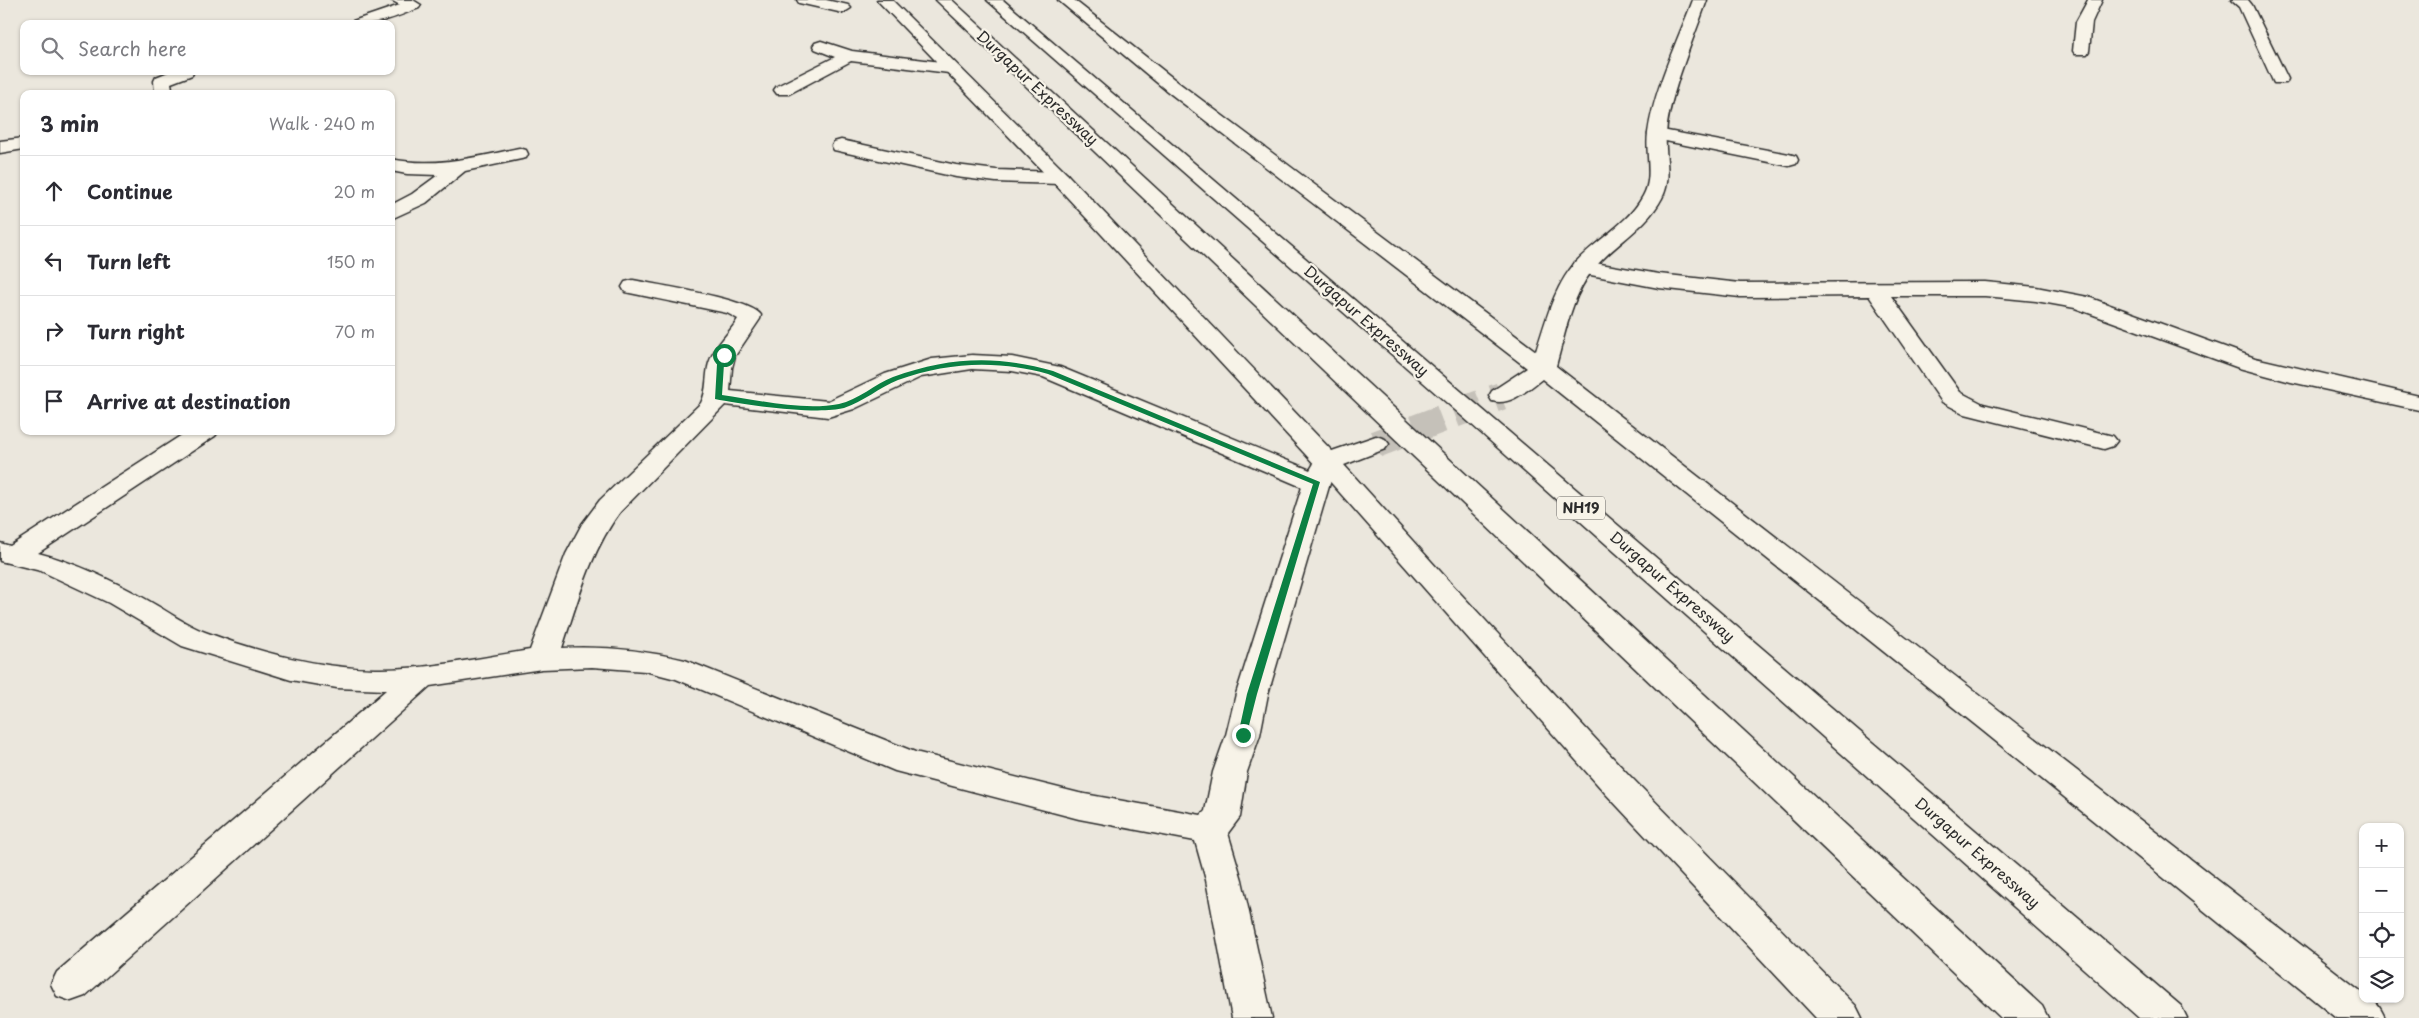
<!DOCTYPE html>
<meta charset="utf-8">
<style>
body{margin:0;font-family:"Playpen Sans",sans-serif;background:#f7f7f7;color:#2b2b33}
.controls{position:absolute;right:15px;bottom:15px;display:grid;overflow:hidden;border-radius:10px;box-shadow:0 1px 4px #0004}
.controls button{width:45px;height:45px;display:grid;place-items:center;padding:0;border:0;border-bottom:1px solid #e1e1e2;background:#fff;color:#2b2b33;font:25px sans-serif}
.stop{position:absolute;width:15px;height:15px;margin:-11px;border:4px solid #0b8043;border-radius:50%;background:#fff}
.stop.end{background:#0b8043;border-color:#fff;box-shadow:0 1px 5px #0008}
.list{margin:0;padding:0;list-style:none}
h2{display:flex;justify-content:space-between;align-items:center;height:65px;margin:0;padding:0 20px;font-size:21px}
h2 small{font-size:16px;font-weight:400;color:#7c7c81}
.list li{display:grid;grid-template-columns:32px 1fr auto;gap:15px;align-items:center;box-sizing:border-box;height:70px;padding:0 20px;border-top:1px solid #e1e1e2}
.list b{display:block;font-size:19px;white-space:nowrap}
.list em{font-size:16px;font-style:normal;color:#7c7c81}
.icon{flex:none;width:28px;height:28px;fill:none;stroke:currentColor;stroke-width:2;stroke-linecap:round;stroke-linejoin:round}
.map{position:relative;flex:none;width:2419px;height:1018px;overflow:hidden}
.search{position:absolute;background:#fff;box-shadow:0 1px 4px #0004;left:20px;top:20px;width:375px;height:55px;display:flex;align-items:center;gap:12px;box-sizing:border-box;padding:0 18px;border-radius:10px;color:#7c7c81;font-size:19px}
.panel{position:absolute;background:#fff;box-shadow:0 1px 4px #0004;left:20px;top:90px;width:375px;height:345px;border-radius:10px}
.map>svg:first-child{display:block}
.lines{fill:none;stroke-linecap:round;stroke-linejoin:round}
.secondary-tunnel{stroke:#c5c1b9;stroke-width:28;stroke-dasharray:28 14;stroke-linecap:butt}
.street-casing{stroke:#2b2b2b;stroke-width:3}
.secondary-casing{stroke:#2b2b2b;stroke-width:3}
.highway-casing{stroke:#2b2b2b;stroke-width:3}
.street{fill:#f7f3e8;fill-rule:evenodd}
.secondary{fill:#f7f3e8;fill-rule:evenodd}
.highway{fill:#f7f3e8;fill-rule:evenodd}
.route{fill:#0b8043}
.labels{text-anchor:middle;stroke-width:4.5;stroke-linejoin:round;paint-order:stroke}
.shield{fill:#f7f3e8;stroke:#686764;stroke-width:1}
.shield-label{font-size:14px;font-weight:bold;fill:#2b2b2b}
.street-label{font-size:15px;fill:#2b2b2b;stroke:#f7f3e8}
</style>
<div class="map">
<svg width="2419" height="1018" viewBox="0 0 2419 1018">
<rect width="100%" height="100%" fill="#ebe7dd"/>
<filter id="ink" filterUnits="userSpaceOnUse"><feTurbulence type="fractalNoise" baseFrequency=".02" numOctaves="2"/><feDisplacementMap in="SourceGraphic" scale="10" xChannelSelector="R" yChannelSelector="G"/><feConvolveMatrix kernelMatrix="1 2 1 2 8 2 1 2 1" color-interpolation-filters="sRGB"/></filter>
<g filter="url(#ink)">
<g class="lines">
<path class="secondary-tunnel" d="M 1376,444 L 1501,396"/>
<g class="street-casing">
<g id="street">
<path d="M 391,0 L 413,0 L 421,5 L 419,8 C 391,19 381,24 350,24 L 353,21 L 400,5 Z"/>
<path d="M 797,0 L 826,0 L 848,5 L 851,8 L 843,13 L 799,3 Z"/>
<path d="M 2088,0 L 2102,0 L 2092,22 L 2089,51 L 2087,54 L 2075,54 L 2073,51 L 2076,22 Z"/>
<path d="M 2231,0 L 2248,0 L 2252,5 L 2288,79 L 2286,83 L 2274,83 L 2272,79 L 2239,7 Z"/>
<path d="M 821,41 L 852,51 L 949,63 L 955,64 L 957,68 L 955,72 L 949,73 L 851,61 L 789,94 L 777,94 L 774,90 L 777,86 L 835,57 L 815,49 L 813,46 L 815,43 Z"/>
<path d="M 171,71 L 194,71 L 192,75 L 171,83 L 173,94 L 155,94 L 154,81 L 156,77 Z"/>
<path d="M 1657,129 L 1789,154 L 1796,156 L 1798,160 L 1796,164 L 1789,166 L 1651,138 L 1648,134 L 1651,130 Z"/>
<path d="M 24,138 L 24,149 L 0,153 L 0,141 Z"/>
<path d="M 841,140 L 956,165 L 996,170 L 1060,172 L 1067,174 L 1070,178 L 1067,182 L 1060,184 L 996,182 L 956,177 L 834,150 L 832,146 L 834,142 Z"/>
<path d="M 519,148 L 526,150 L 528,154 L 526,158 L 465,171 L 426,203 L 391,219 L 391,205 L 412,194 L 438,175 L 407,174 L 391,171 L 391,159 C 435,168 476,157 519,148 Z"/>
<path d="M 1583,261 L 1659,274 L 1740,283 L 1985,282 L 2036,287 L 2088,297 L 2255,358 L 2419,396 L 2419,410 L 2291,382 L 2239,368 L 2075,308 L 2036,301 L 1985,296 L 1891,296 L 1960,392 L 1983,404 L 2113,436 L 2117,441 L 2113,446 L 2104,449 L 1965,414 L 1942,402 L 1869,296 L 1740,297 L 1659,288 L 1575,272 L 1572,267 L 1575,262 Z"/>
<path d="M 633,280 C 657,285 750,299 761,315 L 760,319 L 735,356 L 732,368 L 730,391 L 828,401 L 885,374 L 932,359 L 972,355 L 1012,357 L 1060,367 L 1310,470 L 1316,460 L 1325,458 L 1334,460 L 1338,466 L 1330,483 L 1268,694 L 1260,735 L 1247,772 L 1240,817 L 1228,833 L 1242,880 L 1272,1018 L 1232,1018 L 1206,880 L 1195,841 L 1079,819 L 895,771 L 676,679 L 645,671 L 592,667 L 542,669 L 430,686 L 85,996 L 71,1001 L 57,996 L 51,984 L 57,972 L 386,690 L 337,688 L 291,680 L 182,646 L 109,603 L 41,571 L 0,561 L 0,543 L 10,546 L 188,431 L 219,431 L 215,436 L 38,553 C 77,563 114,581 149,601 C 167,611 186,625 205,632 C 257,652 319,668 375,669 C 426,670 479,658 530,650 L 566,554 L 582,524 L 600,500 L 701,403 C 708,390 705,376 709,363 C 714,346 729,334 738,319 L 727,313 L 625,292 L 622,287 L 625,282 ZM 972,369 L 1012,371 L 1043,377 L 1302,487 L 1236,694 L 1226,735 L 1213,772 L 1205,811 L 1201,815 L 1079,793 L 915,752 L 685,660 C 644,650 604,646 562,648 C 578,601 590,552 620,512 L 725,405 L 828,417 L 854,409 L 921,377 Z"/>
</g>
</g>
<g class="secondary-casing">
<g id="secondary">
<path d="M 877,0 L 892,0 L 1067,174 L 1332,451 L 1376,436 L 1385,439 L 1389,444 L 1385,449 L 1344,465 L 1459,592 L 1629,775 L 1856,1006 L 1862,1018 L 1816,1018 L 1605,793 L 1318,468 L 1053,182 Z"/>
<path d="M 1058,0 L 1074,0 L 1179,83 L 1536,351 C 1546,321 1554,286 1576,262 C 1597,239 1628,224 1643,196 C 1654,177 1645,154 1648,133 C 1654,89 1677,42 1693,0 L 1707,0 C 1694,38 1669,95 1666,134 C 1664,155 1673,178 1662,198 C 1645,230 1613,244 1592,271 C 1571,297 1565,335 1556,366 L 2363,993 L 2363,999 C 2376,999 2380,1007 2385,1018 L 2336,1018 L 1983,731 L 1542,379 C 1527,390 1511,406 1492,401 L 1489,396 L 1492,391 L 1527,368 L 1167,91 Z"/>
</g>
</g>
<g class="highway-casing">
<g id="highway">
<path d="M 936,0 L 952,0 L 2042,1006 L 2048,1018 L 2001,1018 Z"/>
<path d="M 987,0 L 1003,0 L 2181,1006 L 2187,1018 L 2139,1018 L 1471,424 Z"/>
</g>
</g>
<use href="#street" class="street"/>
<use href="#secondary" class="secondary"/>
<use href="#highway" class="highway"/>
</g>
</g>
<path class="route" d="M 722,353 L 727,355 L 724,364 L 722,395 C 758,400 803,411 839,404 C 858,400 875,384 893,377 C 949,357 996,355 1053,371 L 1320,482 L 1257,694 L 1246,737 L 1239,737 L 1238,735 L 1247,694 L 1313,484 L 1048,374 C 996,360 949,362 898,380 C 880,387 863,402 844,408 C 817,415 744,405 715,399 L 717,364 Z"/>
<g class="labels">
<rect class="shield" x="1557" y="496.5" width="48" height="23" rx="4"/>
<g class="shield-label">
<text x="1581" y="513">NH19</text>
</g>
<g class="street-label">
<text transform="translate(1037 88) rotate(43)" y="5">Durgapur Expressway</text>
<text transform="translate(1366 321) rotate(41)" y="5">Durgapur Expressway</text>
<text transform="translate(1672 587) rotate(41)" y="5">Durgapur Expressway</text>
<text transform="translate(1977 853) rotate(41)" y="5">Durgapur Expressway</text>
</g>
</g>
</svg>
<div class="controls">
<button>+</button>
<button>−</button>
<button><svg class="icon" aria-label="locate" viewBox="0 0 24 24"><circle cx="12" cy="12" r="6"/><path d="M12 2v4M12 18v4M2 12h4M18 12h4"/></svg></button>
<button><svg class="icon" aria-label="layers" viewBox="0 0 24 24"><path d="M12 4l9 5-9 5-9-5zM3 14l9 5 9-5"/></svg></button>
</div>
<div class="stop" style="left:724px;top:355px"></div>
<div class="stop end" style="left:1243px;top:735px"></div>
<div class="search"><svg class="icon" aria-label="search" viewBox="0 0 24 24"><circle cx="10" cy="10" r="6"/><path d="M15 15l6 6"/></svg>Search here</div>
<section class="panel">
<h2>3 min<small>Walk · 240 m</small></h2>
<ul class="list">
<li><svg class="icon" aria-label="ahead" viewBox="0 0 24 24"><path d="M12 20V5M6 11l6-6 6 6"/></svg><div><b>Continue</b></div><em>20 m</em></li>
<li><svg class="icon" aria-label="left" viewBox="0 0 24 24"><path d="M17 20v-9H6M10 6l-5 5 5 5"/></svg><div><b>Turn left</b></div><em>150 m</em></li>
<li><svg class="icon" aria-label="right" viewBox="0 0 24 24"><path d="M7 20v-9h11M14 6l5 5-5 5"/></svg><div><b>Turn right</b></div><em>70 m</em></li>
<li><svg class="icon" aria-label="arrive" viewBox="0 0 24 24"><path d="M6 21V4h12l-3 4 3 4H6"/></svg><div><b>Arrive at destination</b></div></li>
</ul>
</section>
</div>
